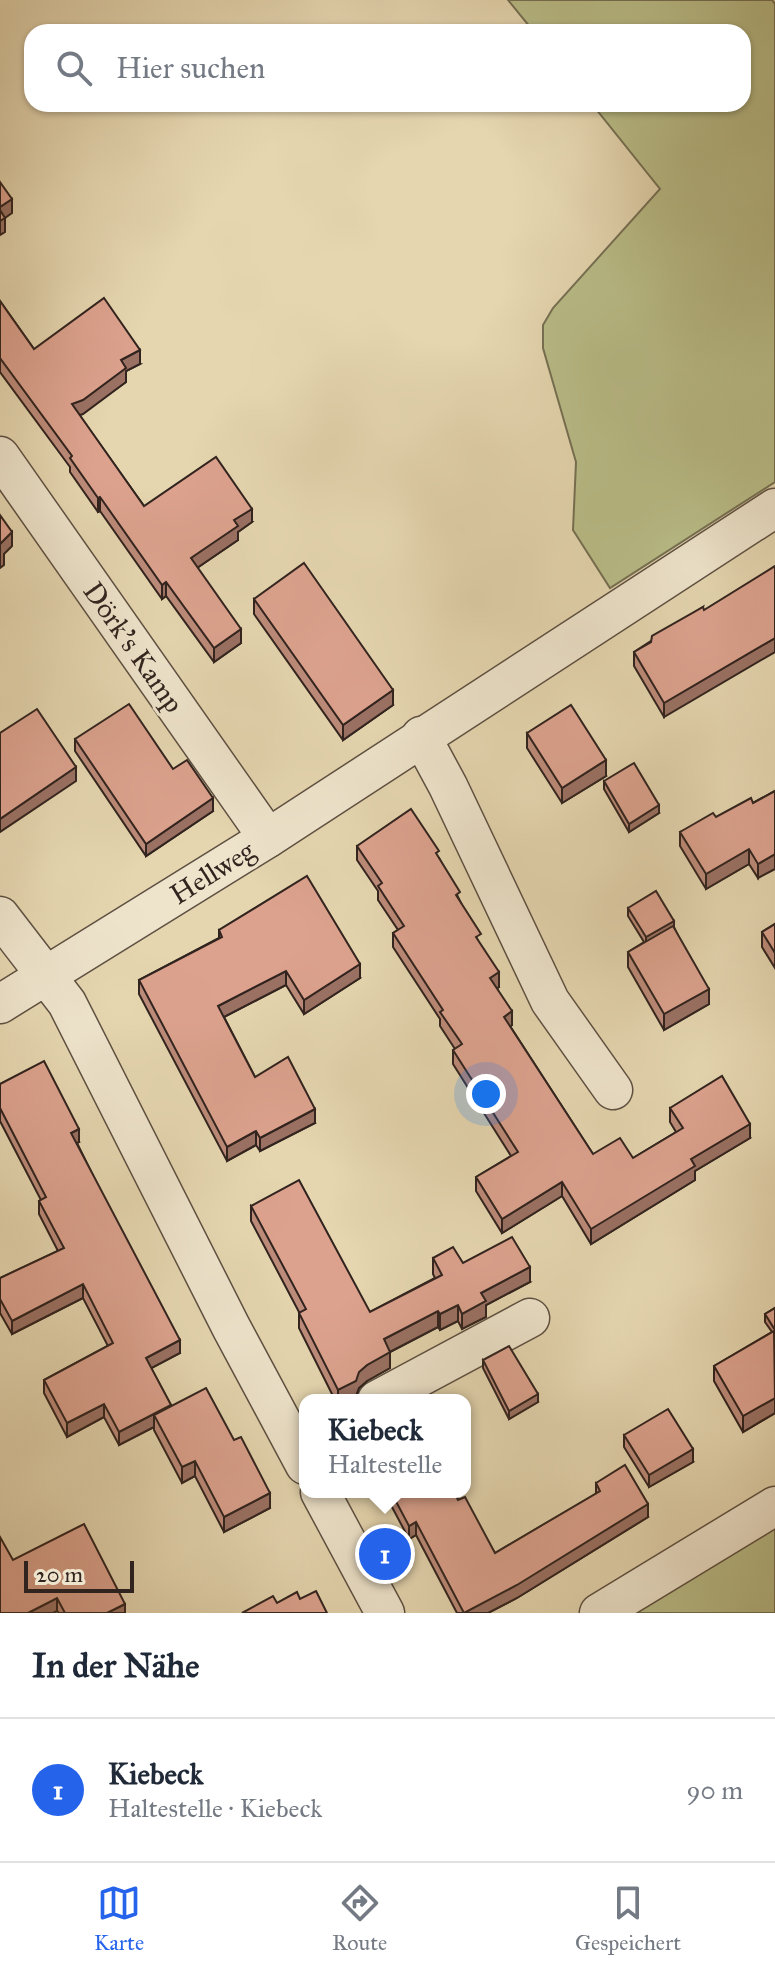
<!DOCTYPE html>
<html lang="de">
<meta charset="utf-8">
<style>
body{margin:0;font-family:"IM FELL Great Primer",serif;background:#f2f2f3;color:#1f2937}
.scale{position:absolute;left:24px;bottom:20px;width:110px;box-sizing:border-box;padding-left:8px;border:4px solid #31231e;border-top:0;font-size:22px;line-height:28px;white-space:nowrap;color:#31231e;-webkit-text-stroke:6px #eee4cc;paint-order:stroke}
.you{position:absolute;left:486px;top:1094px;width:28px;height:28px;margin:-20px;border:6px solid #fff;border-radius:50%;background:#1a73e8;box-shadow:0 0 0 12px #1a73e833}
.badge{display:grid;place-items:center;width:52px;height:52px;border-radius:50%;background:#2563eb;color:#fff;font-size:26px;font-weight:700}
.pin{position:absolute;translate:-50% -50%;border:4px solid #fff;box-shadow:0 2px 8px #0006}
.popup{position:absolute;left:299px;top:1394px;width:172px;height:104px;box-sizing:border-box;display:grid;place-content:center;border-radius:16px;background:#fff;filter:drop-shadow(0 2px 6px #0005);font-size:26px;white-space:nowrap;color:#747a83}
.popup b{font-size:30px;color:#1f2937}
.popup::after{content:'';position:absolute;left:50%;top:100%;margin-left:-16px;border:16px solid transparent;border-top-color:#fff}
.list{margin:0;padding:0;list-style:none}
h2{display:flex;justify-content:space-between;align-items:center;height:104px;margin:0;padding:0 32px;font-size:34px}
h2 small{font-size:26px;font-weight:400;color:#747a83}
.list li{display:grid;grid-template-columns:52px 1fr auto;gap:24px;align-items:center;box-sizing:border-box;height:144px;padding:0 32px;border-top:2px solid #e0e1e3}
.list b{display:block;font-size:30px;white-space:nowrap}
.list p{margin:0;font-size:26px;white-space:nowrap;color:#747a83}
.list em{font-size:26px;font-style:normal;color:#747a83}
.icon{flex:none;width:44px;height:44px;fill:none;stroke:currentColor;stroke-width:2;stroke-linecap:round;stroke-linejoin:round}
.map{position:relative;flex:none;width:775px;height:1613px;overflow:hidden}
.search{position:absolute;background:#fff;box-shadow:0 2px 6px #0004;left:24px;right:24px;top:24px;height:88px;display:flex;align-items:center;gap:20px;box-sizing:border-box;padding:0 28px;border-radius:24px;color:#747a83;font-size:30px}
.sheet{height:248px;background:#fff}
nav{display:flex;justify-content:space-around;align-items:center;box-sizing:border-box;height:112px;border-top:2px solid #e0e1e3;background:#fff;font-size:22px;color:#747a83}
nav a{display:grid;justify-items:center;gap:4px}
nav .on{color:#2563eb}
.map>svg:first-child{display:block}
.green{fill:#b9bd88;stroke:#757053;stroke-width:2}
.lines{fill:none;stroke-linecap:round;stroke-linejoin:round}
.minor-casing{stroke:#5e5042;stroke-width:41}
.minor{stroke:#eee4cc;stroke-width:38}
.wall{fill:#bd8b7a;stroke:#31231e;stroke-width:2}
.shaded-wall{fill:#9a7163;stroke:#31231e;stroke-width:2}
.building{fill:#dca28e;stroke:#31231e;stroke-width:2}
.labels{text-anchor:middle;stroke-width:6;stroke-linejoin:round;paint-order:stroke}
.street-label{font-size:28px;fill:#31231e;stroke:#eee4cc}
</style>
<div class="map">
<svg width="775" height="1613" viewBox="0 0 775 1613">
<rect width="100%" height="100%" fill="#e5d6b0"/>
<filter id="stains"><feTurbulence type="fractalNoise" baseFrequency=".0025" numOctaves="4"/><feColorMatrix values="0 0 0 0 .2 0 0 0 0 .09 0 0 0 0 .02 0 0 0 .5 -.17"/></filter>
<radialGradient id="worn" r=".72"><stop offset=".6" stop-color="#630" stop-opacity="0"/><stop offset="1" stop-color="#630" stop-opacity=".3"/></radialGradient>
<g class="green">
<path d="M 508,0 L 772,0 L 775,4 L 775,482 L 610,588 L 573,530 L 576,462 L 543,348 L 543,325 L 553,308 L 660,189 L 592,104 L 743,104 L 743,32 L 534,32 Z"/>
<path d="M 775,1525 L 775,1613 L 629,1613 Z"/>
</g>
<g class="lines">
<g class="minor-casing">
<g id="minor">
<path d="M 0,456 L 268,838"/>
<path d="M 421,736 L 448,786 L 550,1001 L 613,1090"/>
<path d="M 0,916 L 67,1003 L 231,1327 L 305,1465"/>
<path d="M 0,1004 L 268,838 L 775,508"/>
<path d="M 377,1400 L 530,1318"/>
<path d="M 320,1492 L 385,1613"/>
<path d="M 599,1613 L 775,1506"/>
</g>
</g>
<use href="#minor" class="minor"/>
</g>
<g class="wall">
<path d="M 0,301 L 34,349 L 140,364 L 126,371 L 126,382 L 79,415 L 144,506 L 252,522 L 238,532 L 238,540 L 197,568 L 241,643 L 214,662 L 166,596 L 162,599 L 100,511 L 98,512 L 70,472 L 70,467 L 0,372 Z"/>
<path d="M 254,599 L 393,705 L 343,740 L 254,614 Z"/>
<path d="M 703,607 L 664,717 L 634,666 L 634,652 Z"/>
<path d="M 527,733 L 606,776 L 562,803 L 527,748 Z"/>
<path d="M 75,739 L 173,769 L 213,811 L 146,856 L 75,751 Z"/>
<path d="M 604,781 L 659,813 L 629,832 L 604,789 Z"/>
<path d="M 775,791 L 758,878 L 749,864 L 706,889 L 680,846 L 680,832 L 753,803 Z"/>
<path d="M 357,846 L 439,858 L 460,901 L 499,987 L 497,988 L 512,1025 L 510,1026 L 593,1154 L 633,1158 L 676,1132 L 670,1122 L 670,1108 L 750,1138 L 695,1171 L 695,1180 L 591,1244 L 562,1196 L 502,1233 L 476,1191 L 476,1177 L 511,1156 L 453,1064 L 453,1050 L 455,1049 L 440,1026 L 440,1019 L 393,947 L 393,933 L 398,930 L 378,900 L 378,891 L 357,860 Z"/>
<path d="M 628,908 L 674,927 L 709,1004 L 664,1030 L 628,967 L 628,952 L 644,942 L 628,916 Z"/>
<path d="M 775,924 L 775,968 L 762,947 L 762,932 Z"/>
<path d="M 219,930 L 360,978 L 304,1014 L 286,985 L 224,1017 L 255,1077 L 315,1123 L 260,1151 L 256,1145 L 227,1161 L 139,994 L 139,980 L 219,938 Z"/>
<path d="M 0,1084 L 79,1142 L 77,1143 L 180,1353 L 151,1368 L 171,1405 L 234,1440 L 270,1508 L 224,1532 L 195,1476 L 182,1483 L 154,1430 L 154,1427 L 119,1445 L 104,1417 L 67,1437 L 44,1393 L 44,1380 L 108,1346 L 83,1298 L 12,1334 L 0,1313 L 0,1278 L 58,1251 L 39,1214 L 39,1201 L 41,1200 L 0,1121 Z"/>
<path d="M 251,1206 L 370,1312 L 435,1278 L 433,1274 L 433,1258 L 463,1263 L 530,1282 L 486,1305 L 486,1317 L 462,1329 L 458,1321 L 440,1330 L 438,1327 L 390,1352 L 390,1368 L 367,1381 L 359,1388 L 356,1396 L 349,1400 L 335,1400 L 299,1328 L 299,1312 L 251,1221 Z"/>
<path d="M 775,1308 L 775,1413 L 743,1432 L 714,1381 L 714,1366 L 772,1332 L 765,1322 L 765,1314 Z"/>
<path d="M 483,1360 L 538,1402 L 509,1419 L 483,1368 Z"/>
<path d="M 624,1435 L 693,1462 L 649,1487 L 624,1447 Z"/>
<path d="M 596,1483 L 648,1517 L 517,1598 L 488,1613 L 457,1613 L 416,1535 L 409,1539 L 384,1492 L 454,1492 L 495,1553 L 596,1494 Z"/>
<path d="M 13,1560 L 125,1613 L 59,1613 L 57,1611 L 53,1613 L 0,1613 Z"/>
</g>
<g class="shaded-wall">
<path d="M 12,199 L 12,213 L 5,218 L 5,232 L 0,235 L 0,207 Z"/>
<path d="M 140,350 L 140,364 L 126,371 L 126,382 L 83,414 L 72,418 L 72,404 L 121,360 Z"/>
<path d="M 100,497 L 100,511 L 98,512 L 98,498 Z"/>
<path d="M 252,509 L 252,522 L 238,532 L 238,540 L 191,572 L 191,558 L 234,520 Z"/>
<path d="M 12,532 L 12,546 L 4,554 L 4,565 L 0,568 L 0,544 Z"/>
<path d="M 166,582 L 166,596 L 162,599 L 162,585 Z"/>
<path d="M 241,629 L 241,643 L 214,662 L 214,648 Z"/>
<path d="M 775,638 L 775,652 L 664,717 L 664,703 Z"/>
<path d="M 393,690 L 393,705 L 343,740 L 343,725 Z"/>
<path d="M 606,760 L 606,776 L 562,803 L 562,788 Z"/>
<path d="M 76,767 L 76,781 L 0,832 L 0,819 Z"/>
<path d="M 213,798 L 213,811 L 146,856 L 146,844 Z"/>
<path d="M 659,805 L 659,813 L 629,832 L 629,824 Z"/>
<path d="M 749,849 L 749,864 L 706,889 L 706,874 Z"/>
<path d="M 775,854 L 775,869 L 758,878 L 758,864 Z"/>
<path d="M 674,921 L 674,929 L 646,945 L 646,937 Z"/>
<path d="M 360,964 L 360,978 L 304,1014 L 304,1000 Z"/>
<path d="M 286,971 L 286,985 L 218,1020 L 218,1006 Z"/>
<path d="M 499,972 L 499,987 L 490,993 L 490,978 Z"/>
<path d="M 709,989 L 709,1004 L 664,1030 L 664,1014 Z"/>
<path d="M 512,1011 L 512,1025 L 504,1031 L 504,1017 Z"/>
<path d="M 315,1109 L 315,1123 L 260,1151 L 260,1138 Z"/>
<path d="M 750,1124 L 750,1138 L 695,1171 L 695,1180 L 591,1244 L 591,1229 L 691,1159 Z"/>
<path d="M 79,1129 L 79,1142 L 71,1146 L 71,1133 Z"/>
<path d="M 256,1131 L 256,1145 L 227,1161 L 227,1147 Z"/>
<path d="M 562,1182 L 562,1196 L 502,1233 L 502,1219 Z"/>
<path d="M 530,1267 L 530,1282 L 486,1305 L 486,1317 L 462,1329 L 462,1314 L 481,1293 Z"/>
<path d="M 83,1284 L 83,1298 L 12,1334 L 12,1321 Z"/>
<path d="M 458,1305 L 458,1321 L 440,1330 L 440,1314 Z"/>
<path d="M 438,1311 L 438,1327 L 384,1355 L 384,1339 Z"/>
<path d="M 180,1340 L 180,1353 L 146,1371 L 146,1358 Z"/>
<path d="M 390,1352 L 390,1368 L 367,1381 L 359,1388 L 356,1396 L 349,1400 L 338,1400 L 338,1390 L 367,1365 Z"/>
<path d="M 538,1394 L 538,1402 L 509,1419 L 509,1411 Z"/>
<path d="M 775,1398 L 775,1413 L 743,1432 L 743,1416 Z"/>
<path d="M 104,1404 L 104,1417 L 67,1437 L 67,1423 Z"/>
<path d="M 171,1405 L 154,1415 L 154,1427 L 119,1445 L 119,1432 Z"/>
<path d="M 693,1449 L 693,1462 L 649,1487 L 649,1475 Z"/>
<path d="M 195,1461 L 195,1476 L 182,1483 L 182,1467 Z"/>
<path d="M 270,1493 L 270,1508 L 224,1532 L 224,1517 Z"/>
<path d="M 648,1504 L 648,1517 L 517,1598 L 488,1613 L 464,1613 Z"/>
<path d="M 416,1522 L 416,1535 L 409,1539 L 409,1526 Z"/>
<path d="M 57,1598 L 57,1611 L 53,1613 L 28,1613 Z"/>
<path d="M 125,1604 L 125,1613 L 107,1613 Z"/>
</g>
<g class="building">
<path d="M 0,182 L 12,199 L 0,207 Z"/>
<path d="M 0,210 L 5,218 L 0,221 Z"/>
<path d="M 104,298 L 140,350 L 121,360 L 126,368 L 83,400 L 72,404 L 144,506 L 216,457 L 252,509 L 234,520 L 238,526 L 191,558 L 241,629 L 214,648 L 166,582 L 162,585 L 100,497 L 98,498 L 70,458 L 72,456 L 0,358 L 0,301 L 34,349 Z"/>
<path d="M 0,515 L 12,532 L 0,544 Z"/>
<path d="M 304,563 L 393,690 L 343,725 L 254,599 Z"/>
<path d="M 775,566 L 775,638 L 664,703 L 634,652 L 651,642 L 652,636 L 703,607 L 704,610 Z"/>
<path d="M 129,704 L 173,769 L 187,760 L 213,798 L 146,844 L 75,739 Z"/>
<path d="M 571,705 L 606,760 L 562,788 L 527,733 Z"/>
<path d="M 37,709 L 76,767 L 0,819 L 0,733 Z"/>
<path d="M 634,763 L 659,805 L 629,824 L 604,781 Z"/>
<path d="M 775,791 L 775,854 L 758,864 L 749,849 L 706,874 L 680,832 L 713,813 L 716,817 L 751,798 L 753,803 Z"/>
<path d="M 411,809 L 439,851 L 436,853 L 460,892 L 456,895 L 481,934 L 476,937 L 499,972 L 490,978 L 512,1011 L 504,1017 L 593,1154 L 620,1138 L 633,1158 L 683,1128 L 670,1108 L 722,1076 L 750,1124 L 691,1159 L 695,1166 L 591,1229 L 562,1182 L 502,1219 L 476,1177 L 518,1152 L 453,1050 L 462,1044 L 440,1012 L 443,1010 L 393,933 L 404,926 L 378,886 L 382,883 L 357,846 Z"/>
<path d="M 307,876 L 360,964 L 304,1000 L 286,971 L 218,1006 L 255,1077 L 288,1057 L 315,1109 L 260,1138 L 256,1131 L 227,1147 L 139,980 L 222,937 L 219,930 Z"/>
<path d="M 656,891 L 674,921 L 646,937 L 628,908 Z"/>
<path d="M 775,924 L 775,953 L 762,932 Z"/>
<path d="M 673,926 L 709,989 L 664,1014 L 628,952 Z"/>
<path d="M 44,1061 L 79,1129 L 71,1133 L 180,1340 L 146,1358 L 171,1405 L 119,1432 L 104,1404 L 67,1423 L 44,1380 L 113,1343 L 83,1284 L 12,1321 L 0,1299 L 0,1278 L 64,1248 L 39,1201 L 46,1197 L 0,1108 L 0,1084 Z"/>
<path d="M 299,1180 L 370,1312 L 442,1275 L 433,1258 L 453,1247 L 463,1263 L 512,1237 L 530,1267 L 481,1293 L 486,1301 L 462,1314 L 458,1305 L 440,1314 L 438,1311 L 384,1339 L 390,1352 L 367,1365 L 359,1372 L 356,1381 L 338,1390 L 299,1313 L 306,1309 L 251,1206 Z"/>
<path d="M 775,1308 L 775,1330 L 765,1314 Z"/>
<path d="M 774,1331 L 775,1398 L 743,1416 L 714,1366 Z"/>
<path d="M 509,1346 L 538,1394 L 509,1411 L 483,1360 Z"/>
<path d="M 206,1388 L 234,1440 L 241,1437 L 270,1493 L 224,1517 L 195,1461 L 182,1467 L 154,1415 Z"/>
<path d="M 668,1409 L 693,1449 L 649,1475 L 624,1435 Z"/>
<path d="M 625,1465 L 648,1504 L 517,1585 L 464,1613 L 416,1522 L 409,1526 L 391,1492 L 454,1492 L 458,1500 L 465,1497 L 495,1553 L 600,1491 L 596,1483 Z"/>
<path d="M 84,1524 L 125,1604 L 107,1613 L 65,1613 L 57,1598 L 28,1613 L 0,1613 L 0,1537 L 13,1560 Z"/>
<path d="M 316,1591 L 327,1613 L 242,1613 L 273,1596 L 277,1603 L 297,1592 L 300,1599 Z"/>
</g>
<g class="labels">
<g class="street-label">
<text transform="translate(134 647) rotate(55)" y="10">Dörk's Kamp</text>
<text transform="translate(212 872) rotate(-32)" y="10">Hellweg</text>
</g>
</g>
<rect width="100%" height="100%" filter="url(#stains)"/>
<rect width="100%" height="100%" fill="url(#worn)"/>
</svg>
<div class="scale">20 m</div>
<div class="you"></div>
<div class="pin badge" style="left:385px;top:1554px">1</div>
<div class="popup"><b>Kiebeck</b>Haltestelle</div>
<div class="search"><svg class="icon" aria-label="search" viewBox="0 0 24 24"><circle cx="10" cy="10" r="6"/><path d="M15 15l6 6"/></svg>Hier suchen</div>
</div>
<section class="sheet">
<h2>In der Nähe<small></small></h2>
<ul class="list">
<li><span class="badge">1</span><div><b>Kiebeck</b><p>Haltestelle · Kiebeck</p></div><em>90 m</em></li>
</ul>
</section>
<nav>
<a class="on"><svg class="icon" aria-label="map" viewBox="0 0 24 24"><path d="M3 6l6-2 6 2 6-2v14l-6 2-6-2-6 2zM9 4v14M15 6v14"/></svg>Karte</a>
<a><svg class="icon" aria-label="directions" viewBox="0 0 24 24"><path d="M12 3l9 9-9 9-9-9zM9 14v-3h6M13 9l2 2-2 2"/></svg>Route</a>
<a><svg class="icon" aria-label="saved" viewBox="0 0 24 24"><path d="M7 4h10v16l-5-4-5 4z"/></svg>Gespeichert</a>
</nav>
